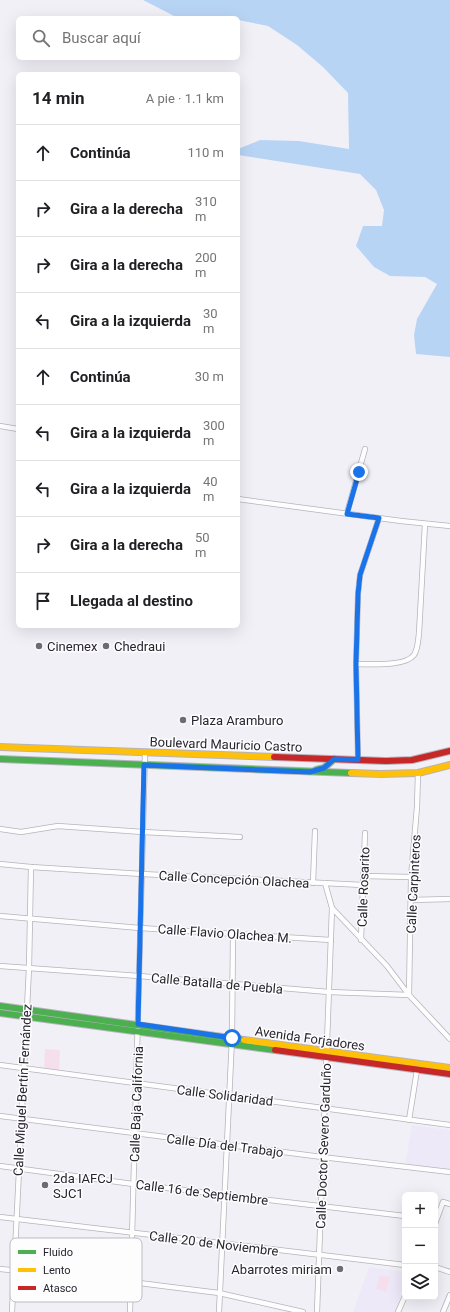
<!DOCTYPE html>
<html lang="es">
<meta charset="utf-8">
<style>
body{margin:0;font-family:Roboto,sans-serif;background:#f6f6f6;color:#202124}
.controls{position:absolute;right:12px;bottom:12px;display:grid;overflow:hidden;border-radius:6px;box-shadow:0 4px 16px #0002}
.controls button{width:36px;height:36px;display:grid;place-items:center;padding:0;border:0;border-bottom:1px solid #e0e0e0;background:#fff;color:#202124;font:20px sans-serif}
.stop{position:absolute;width:12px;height:12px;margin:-9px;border:3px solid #1a73e8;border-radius:50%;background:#fff}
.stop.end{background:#1a73e8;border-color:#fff;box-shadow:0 1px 4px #0008}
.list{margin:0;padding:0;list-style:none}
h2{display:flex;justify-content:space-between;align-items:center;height:52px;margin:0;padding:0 16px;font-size:17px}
h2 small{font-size:13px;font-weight:400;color:#757577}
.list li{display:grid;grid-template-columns:26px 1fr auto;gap:12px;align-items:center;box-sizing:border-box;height:56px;padding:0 16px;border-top:1px solid #e0e0e0}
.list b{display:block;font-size:15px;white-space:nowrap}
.list em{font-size:13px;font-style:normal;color:#757577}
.icon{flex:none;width:22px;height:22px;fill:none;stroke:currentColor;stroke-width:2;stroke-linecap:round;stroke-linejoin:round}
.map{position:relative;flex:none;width:450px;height:1312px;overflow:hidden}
.search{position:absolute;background:#fff;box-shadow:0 4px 16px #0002;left:16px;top:16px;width:224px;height:44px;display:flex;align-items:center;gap:10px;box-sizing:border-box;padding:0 14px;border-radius:6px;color:#757577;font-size:15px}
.panel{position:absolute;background:#fff;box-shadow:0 4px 16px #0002;left:16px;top:72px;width:224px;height:556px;border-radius:6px}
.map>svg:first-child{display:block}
.built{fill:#eee9f9}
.green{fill:#f5dfed}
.water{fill:#b8d4f5}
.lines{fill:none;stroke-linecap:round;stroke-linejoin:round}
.street-casing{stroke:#b6b3bc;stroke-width:6}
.fast-casing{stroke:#b6b3bc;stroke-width:8}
.slow-casing{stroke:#b6b3bc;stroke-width:8}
.jam-casing{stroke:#b6b3bc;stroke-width:8}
.street{stroke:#fdfdfe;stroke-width:4.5}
.fast{stroke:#4caf50;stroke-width:6}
.slow{stroke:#ffc107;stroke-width:6}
.jam{stroke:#c62828;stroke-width:6}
.route{stroke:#1a73e8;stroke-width:5}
.poi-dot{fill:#6f6b76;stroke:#fdfdfd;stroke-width:1.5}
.labels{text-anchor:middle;stroke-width:3;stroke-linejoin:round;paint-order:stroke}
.poi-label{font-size:13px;fill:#282430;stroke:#fdfdfd;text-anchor:start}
.street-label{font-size:13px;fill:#282430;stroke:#fdfdfd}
.key{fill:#fdfdfd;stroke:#bdbcc0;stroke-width:1}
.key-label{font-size:11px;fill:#282430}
</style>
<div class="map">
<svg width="450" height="1312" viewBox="0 0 450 1312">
<rect width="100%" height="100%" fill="#f2f0f7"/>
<g class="built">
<path d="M 412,1125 L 450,1130 L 450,1169 L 405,1165 Z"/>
<path d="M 369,1267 L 405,1272 L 405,1284 L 395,1312 L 353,1312 Z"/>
</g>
<g class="green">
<path d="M 45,1049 L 60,1050 L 59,1070 L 44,1069 Z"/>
<path d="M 380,1275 L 390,1277 L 386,1292 L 376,1289 Z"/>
</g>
<path class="water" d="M 143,0 L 450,0 L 450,357 L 416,354 L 414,335 L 417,319 L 437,284 L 425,277 L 390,276 L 374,267 L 356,246 L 363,226 L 382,226 L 384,210 L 376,190 L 360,174 L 238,155 L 238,149 L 260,140 L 299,141 L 349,149 L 348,93 L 323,67 L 297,45 L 268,26 L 238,20 L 238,18 L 178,18 Z"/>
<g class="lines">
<g class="street-casing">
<g id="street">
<path d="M 0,426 L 18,429"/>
<path d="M 238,499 L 401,521 L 450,526"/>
<path d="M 347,513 L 365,449"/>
<path d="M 356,664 C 370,664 405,667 414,655 C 418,649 418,641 419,633 L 425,524"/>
<path d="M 358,760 L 356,664 L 358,594 L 360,575 L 379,518"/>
<path d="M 0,829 L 21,832 L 58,826 L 143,832 L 240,837"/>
<path d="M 0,864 L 31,867 L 142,874 L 363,885"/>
<path d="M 363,876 L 411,877"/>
<path d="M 313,883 L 315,831"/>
<path d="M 325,883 L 332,908 L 387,966 L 409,995 L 450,1039"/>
<path d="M 411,900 L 450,899"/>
<path d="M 0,916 L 140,928 L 331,940"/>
<path d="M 361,940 L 365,833"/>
<path d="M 0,966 L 139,976 L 329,992 L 409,995 L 411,877 L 417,807 L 418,773"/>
<path d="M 0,1065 L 450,1125"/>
<path d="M 0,1116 L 322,1157 L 450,1172"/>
<path d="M 409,1120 L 417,1070"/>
<path d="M 0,1166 L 133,1184 L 405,1216"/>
<path d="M 0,1217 L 405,1265"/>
<path d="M 435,1224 L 443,1202 L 450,1204"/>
<path d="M 435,1267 L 450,1272"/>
<path d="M 0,1269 L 131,1282 L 219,1293 L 303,1312"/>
<path d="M 12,1312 L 29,968 L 31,867"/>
<path d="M 130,1312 L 145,753"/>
<path d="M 219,1312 L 232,1038 L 233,933"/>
<path d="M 317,1312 L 332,908"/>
<path d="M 398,1312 L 405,1296"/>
<path d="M 443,1312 L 450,1295"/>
</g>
</g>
<g class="fast-casing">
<g id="fast">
<path d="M 0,759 L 351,773"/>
<path d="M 316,770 L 324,768 L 334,759"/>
<path d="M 0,1006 L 244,1040"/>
<path d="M 0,1013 L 275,1050"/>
</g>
</g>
<g class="slow-casing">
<g id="slow">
<path d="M 0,747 L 274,757"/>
<path d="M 351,773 L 381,774 L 418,773 L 450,765"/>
<path d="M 244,1040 L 450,1068"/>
</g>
</g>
<g class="jam-casing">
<g id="jam">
<path d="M 274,757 L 386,761 L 412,760 L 450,751"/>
<path d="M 275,1050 L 450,1074"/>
</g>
</g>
<use href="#street" class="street"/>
<use href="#fast" class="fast"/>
<use href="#slow" class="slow"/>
<use href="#jam" class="jam"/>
</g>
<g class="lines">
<path class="route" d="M 232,1038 L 138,1024 L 144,765 L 310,772 L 324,768 L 334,759 L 358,760 L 356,664 L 358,594 L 360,575 L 379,518 L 347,514 L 359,472"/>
</g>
<g class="poi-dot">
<circle cx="39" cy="646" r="4"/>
<circle cx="106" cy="646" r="4"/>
<circle cx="183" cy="720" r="4"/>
<circle cx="45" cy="1185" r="4"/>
<circle cx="340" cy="1269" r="4"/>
</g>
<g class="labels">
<g class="poi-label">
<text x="47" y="651">Cinemex</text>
<text x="114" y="651">Chedraui</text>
<text x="191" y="725">Plaza Aramburo</text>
<text x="53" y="1183">2da IAFCJ<tspan x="53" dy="15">SJC1</tspan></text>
<text x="332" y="1274" text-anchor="end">Abarrotes miriam</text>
</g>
<g class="street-label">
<text transform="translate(226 744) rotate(2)" y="5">Boulevard Mauricio Castro</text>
<text transform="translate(234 879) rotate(3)" y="5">Calle Concepción Olachea</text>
<text transform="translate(413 884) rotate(-87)" y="5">Calle Carpinteros</text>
<text transform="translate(363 887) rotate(-88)" y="5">Calle Rosarito</text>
<text transform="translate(225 933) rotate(4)" y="5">Calle Flavio Olachea M.</text>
<text transform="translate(217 983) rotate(5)" y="5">Calle Batalla de Puebla</text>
<text transform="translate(310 1038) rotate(8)" y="5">Avenida Forjadores</text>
<text transform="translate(22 1090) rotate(-87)" y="5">Calle Miguel Bertín Fernández</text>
<text transform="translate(225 1095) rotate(7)" y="5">Calle Solidaridad</text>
<text transform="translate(136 1104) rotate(-88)" y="5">Calle Baja California</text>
<text transform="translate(225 1145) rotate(7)" y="5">Calle Día del Trabajo</text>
<text transform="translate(323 1146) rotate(-88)" y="5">Calle Doctor Severo Garduño</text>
<text transform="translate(202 1192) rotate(7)" y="5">Calle 16 de Septiembre</text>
<text transform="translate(214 1243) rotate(7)" y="5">Calle 20 de Noviembre</text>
</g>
</g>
<rect x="10" y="1238" width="132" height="64" rx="6" class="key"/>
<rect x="18" y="1250" width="18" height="4" fill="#4caf50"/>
<rect x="18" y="1268" width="18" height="4" fill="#ffc107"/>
<rect x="18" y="1286" width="18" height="4" fill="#c62828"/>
<g class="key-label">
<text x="43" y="1256">Fluido</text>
<text x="43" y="1274">Lento</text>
<text x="43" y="1292">Atasco</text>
</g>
</svg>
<div class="controls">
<button>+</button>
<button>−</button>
<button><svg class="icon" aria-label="layers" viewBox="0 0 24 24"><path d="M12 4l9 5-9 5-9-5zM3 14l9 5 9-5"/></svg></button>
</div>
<div class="stop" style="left:232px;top:1038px"></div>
<div class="stop end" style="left:359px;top:472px"></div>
<div class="search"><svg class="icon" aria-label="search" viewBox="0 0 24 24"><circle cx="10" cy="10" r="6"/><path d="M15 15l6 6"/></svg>Buscar aquí</div>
<section class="panel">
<h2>14 min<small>A pie · 1.1 km</small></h2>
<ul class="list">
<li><svg class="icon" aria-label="ahead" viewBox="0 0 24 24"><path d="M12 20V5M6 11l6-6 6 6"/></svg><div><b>Continúa</b></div><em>110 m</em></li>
<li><svg class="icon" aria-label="right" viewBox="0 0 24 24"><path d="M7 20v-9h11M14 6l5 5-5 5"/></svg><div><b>Gira a la derecha</b></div><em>310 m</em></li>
<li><svg class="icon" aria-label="right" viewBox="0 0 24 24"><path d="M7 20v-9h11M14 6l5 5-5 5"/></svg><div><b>Gira a la derecha</b></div><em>200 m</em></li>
<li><svg class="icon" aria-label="left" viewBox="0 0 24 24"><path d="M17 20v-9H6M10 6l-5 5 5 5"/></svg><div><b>Gira a la izquierda</b></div><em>30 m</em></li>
<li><svg class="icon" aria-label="ahead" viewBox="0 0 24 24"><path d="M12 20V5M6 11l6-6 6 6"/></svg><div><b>Continúa</b></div><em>30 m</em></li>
<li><svg class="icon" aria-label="left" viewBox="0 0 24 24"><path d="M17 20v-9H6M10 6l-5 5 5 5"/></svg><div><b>Gira a la izquierda</b></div><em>300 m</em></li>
<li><svg class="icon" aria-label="left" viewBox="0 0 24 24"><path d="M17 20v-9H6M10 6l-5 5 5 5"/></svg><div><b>Gira a la izquierda</b></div><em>40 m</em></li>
<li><svg class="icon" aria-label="right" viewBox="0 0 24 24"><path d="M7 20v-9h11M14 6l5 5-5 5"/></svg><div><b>Gira a la derecha</b></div><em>50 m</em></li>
<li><svg class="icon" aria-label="arrive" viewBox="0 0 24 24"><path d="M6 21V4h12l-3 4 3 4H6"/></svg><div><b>Llegada al destino</b></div></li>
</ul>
</section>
</div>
